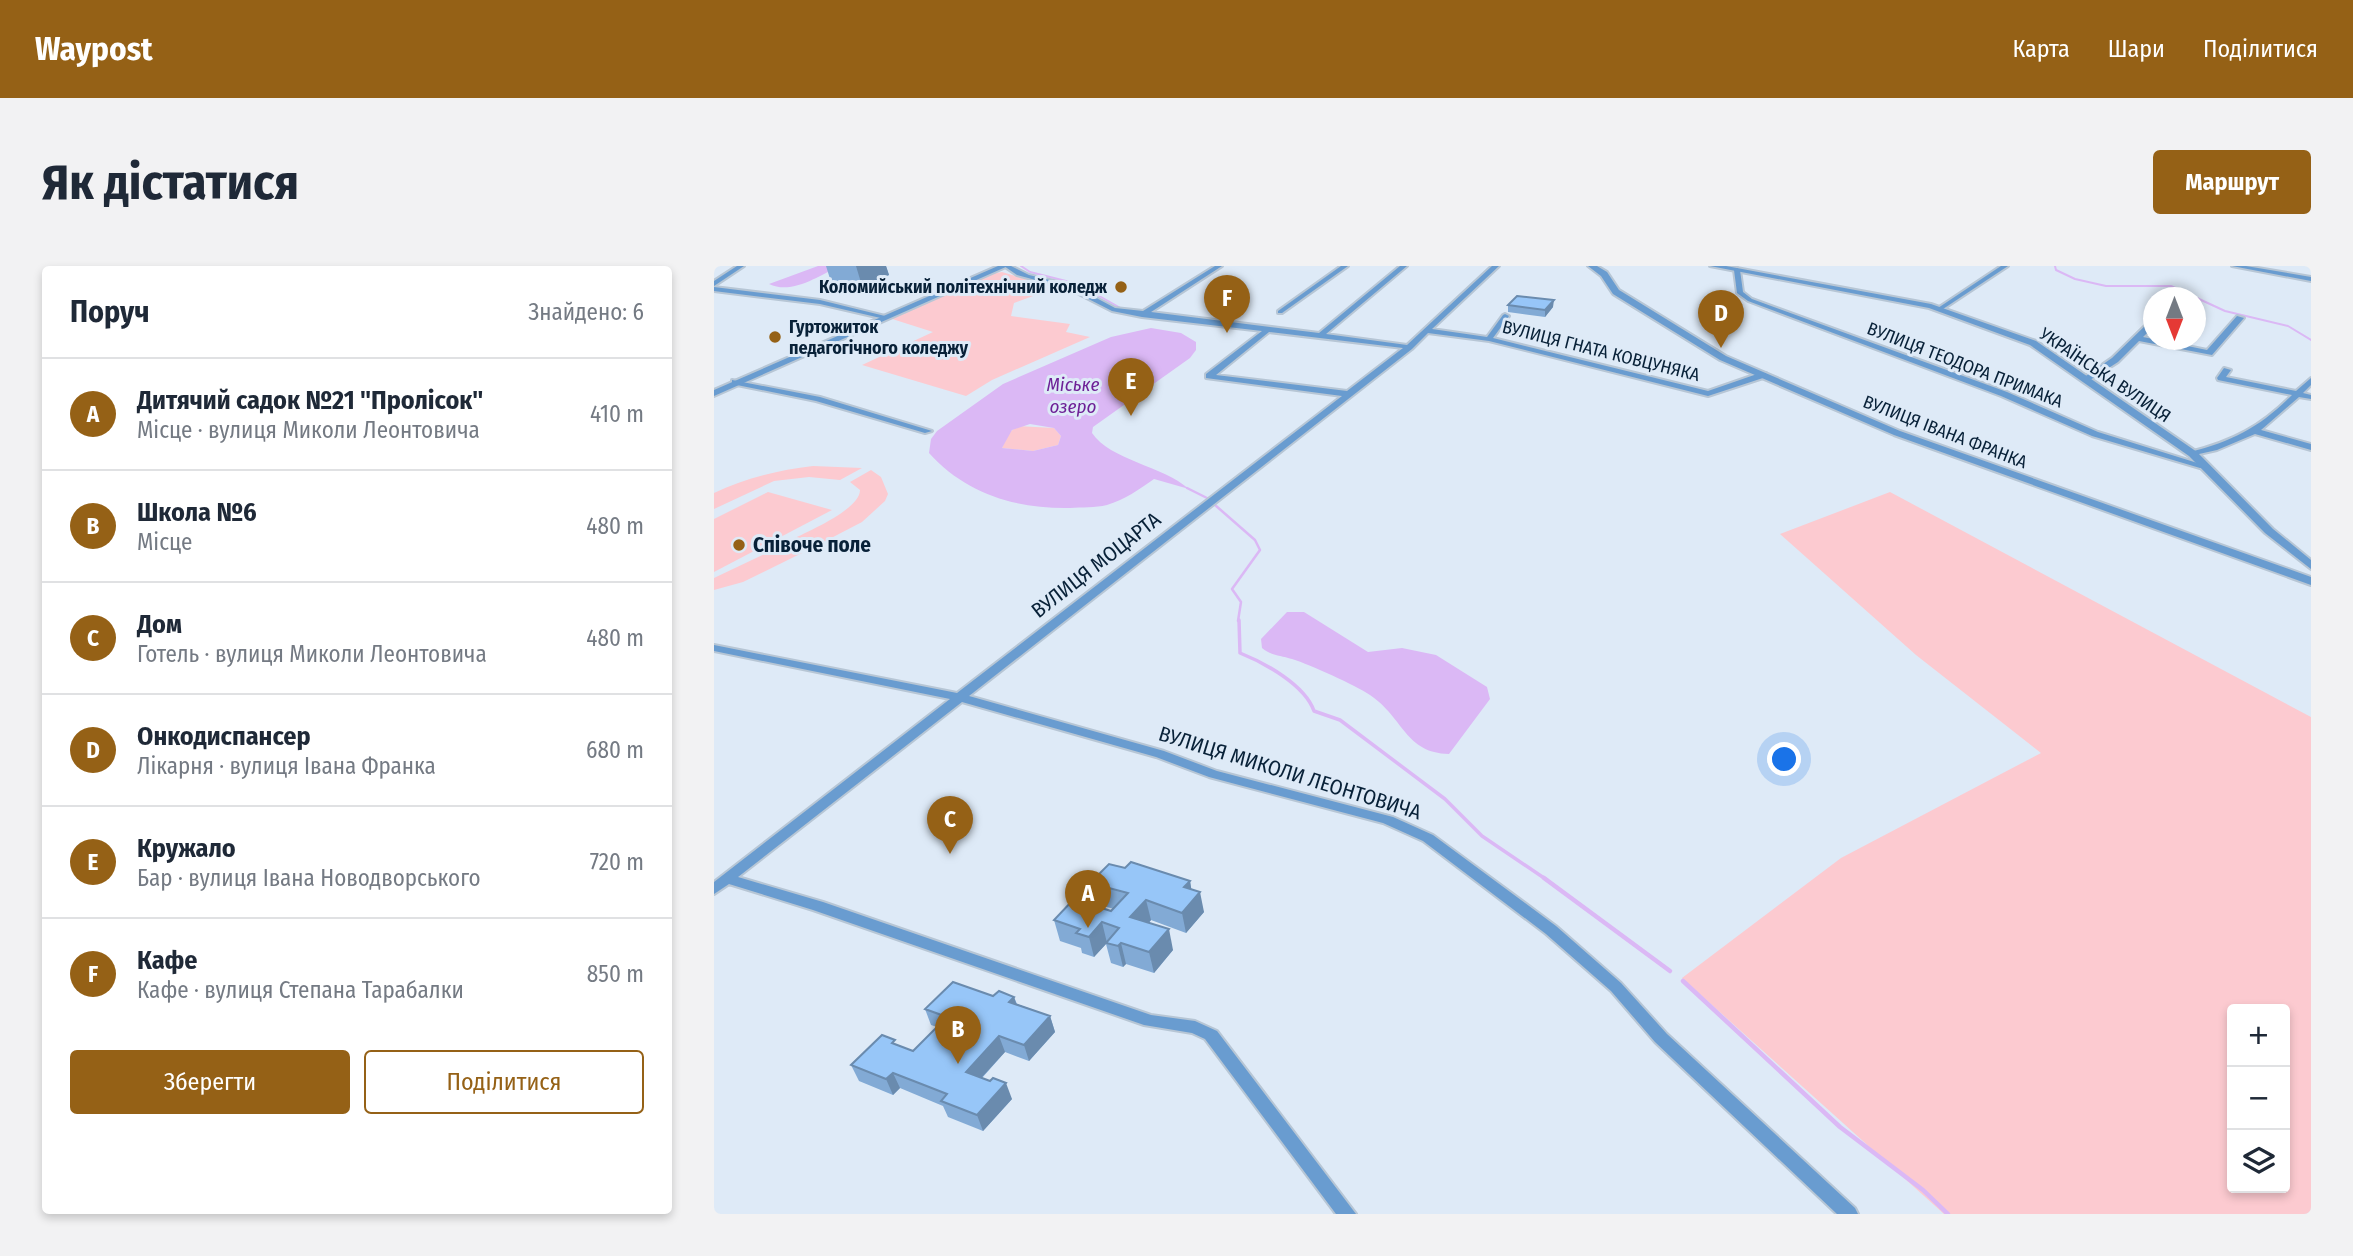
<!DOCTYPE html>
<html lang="uk">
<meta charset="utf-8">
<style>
body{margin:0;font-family:"Fira Sans Condensed",sans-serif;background:#f2f2f3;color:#1f2937}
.controls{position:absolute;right:21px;bottom:21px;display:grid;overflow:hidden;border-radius:7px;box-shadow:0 4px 10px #0003}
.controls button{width:63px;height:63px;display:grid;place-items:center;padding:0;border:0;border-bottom:2px solid #e0e1e3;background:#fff;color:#1f2937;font:35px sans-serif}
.compass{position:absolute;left:1429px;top:21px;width:63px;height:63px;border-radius:50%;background:#fff;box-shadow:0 4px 10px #0003;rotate:180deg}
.you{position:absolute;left:1071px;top:494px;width:24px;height:24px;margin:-18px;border:5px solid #fff;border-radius:50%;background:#1a73e8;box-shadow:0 0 0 10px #1a73e833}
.badge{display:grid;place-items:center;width:46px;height:46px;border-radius:50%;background:#956116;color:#fff;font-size:23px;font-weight:700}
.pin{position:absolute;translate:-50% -58px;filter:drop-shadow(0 2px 4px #0008)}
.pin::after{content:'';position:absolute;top:37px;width:24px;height:21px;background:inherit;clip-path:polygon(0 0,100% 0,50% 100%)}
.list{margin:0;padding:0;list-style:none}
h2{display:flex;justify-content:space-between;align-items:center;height:91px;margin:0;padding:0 28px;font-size:30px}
h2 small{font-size:23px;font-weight:400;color:#747a83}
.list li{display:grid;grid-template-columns:46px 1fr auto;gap:21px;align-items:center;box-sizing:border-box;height:112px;padding:0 28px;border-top:2px solid #e0e1e3}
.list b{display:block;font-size:26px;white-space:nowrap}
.list p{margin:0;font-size:23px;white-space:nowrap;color:#747a83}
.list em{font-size:23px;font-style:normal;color:#747a83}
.actions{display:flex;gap:14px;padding:21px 28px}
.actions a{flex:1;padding:16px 0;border:2px solid #956116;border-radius:7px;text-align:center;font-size:24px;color:#956116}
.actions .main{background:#956116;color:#fff}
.icon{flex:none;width:38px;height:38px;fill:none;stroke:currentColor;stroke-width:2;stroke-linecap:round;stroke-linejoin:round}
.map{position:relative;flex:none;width:1597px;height:948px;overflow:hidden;border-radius:7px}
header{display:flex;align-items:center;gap:42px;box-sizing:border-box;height:98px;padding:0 35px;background:#956116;color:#fff}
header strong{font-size:33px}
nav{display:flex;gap:38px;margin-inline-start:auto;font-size:24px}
.intro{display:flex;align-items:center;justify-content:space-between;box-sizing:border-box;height:168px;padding:0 42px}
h1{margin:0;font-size:49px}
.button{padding:18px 32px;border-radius:7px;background:#956116;color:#fff;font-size:24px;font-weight:700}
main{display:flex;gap:42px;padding:0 42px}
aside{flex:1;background:#fff;border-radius:7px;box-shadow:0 4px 10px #0003}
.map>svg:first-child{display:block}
.green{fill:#fccad0;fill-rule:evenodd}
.water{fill:#dbb8f5;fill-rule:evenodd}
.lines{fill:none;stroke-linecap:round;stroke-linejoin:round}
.stream-far3{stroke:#dbb8f5;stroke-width:2}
.stream-far2{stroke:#dbb8f5;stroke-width:2.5}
.stream-far1{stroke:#dbb8f5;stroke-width:3.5}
.stream{stroke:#dbb8f5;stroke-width:4.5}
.minor-casing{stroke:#b7c6d5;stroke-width:4}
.tertiary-casing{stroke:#b7c6d5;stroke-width:4}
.minor{fill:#699cd0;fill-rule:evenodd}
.tertiary{fill:#699cd0;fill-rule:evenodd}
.wall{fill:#82aad5}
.shaded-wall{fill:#6a8bae}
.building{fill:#97c6f8;stroke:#6a8bae;stroke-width:2}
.poi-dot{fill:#956116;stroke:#deeaf7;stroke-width:2.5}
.labels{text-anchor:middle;stroke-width:6;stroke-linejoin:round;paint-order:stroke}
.far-poi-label{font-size:18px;font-weight:bold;fill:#082138;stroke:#deeaf7;text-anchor:end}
.far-street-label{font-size:18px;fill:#082138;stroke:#deeaf7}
.far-water-label{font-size:19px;font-style:italic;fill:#6e2197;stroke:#deeaf7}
.poi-label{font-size:21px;font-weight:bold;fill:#082138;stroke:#deeaf7;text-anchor:start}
.street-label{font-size:21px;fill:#082138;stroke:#deeaf7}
</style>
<header>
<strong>Waypost</strong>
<nav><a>Карта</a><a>Шари</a><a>Поділитися</a></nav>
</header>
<div class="intro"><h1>Як дістатися</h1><a class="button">Маршрут</a></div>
<main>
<aside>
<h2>Поруч<small>Знайдено: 6</small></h2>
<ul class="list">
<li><span class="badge">A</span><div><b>Дитячий садок №21 &quot;Пролісок&quot;</b><p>Місце · вулиця Миколи Леонтовича</p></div><em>410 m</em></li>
<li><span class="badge">B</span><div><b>Школа №6</b><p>Місце</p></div><em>480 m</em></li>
<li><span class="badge">C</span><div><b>Дом</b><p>Готель · вулиця Миколи Леонтовича</p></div><em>480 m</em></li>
<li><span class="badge">D</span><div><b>Онкодиспансер</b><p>Лікарня · вулиця Івана Франка</p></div><em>680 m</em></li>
<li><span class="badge">E</span><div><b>Кружало</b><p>Бар · вулиця Івана Новодворського</p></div><em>720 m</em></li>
<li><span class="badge">F</span><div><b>Кафе</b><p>Кафе · вулиця Степана Тарабалки</p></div><em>850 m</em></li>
</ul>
<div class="actions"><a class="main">Зберегти</a><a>Поділитися</a></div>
</aside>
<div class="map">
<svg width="1597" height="948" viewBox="0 0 1597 948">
<rect width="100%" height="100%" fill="#deeaf7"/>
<g class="green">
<path d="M 288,6 L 341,22 L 300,37 L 297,50 L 356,58 L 352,66 L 376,71 L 278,114 L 252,130 L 148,99 L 219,66 L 172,51 L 270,9 Z"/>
<path d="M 303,160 L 340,162 L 347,170 L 344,179 L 319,185 L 288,182 L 294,168 Z"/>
<path d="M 99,200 L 148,202 L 126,214 L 95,211 L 60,215 L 0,243 L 0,227 C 32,212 65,204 99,200 Z"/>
<path d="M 157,204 L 167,211 L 174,228 L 171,235 L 148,256 L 98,282 L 75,275 C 92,266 146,244 146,224 L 136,216 Z"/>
<path d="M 54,226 L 118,244 L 0,306 L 0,253 Z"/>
<path d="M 1176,226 L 1597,451 L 1597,948 L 1230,948 L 968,712 L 1127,592 L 1327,487 L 1202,389 L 1066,268 ZM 1518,743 L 1571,743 L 1571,922 L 1518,922 Z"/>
<path d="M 65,281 L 88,287 L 29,316 L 0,324 L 0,312 Z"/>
</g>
<g class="water">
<path d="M 104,0 L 125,0 C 105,10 78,29 55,18 Z"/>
<path d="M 437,62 L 467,67 L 482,76 L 482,84 L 476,92 L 379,161 L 378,167 C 396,194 449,200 475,223 L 440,213 C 426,223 410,234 393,239 C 381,242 368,241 356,242 C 302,243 252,228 215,187 L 217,173 L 223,165 L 289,118 L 397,71 ZM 316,158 L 340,162 L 347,170 L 344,179 L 319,185 L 288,182 L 298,164 Z"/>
<path d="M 573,346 L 590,346 L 654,386 L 688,382 L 722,389 L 773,421 L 776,433 L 735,488 C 691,487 690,452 656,429 C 641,419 597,399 578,393 C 566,389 558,390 548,382 L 547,373 Z"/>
</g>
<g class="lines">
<g class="stream-far3">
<path d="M 307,0 L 316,6 L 364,18 L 410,44"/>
<path d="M 1341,0 L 1342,4 L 1361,13 L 1392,20 L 1457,20 L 1511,45 L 1574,60 L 1597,74"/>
</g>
<g class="stream-far2">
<path d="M 473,222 L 493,232"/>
<path d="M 501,239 L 541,274 L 546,284 L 518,323 L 527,336 L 524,355"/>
</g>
<path class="stream-far1" d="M 525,354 L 526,387 C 551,397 591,419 600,445 L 626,454 L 731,533 L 768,570 L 833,614"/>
<g class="stream">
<path d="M 830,612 L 956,705"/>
<path d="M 969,715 L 1126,861 L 1209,924 L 1234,948"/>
</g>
<g class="minor-casing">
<g id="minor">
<path d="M 23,0 L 30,0 L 0,20 L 0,15 Z"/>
<path d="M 290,0 L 297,0 L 315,9 L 360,20 L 401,42 L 429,45 L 501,0 L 508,0 L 437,46 L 605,67 L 686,0 L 693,0 L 612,68 L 693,79 L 778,0 L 785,0 L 718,63 L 773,71 L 789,49 L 791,48 L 795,50 L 779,72 L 994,125 L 1046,107 L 1052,107 L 1052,111 L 994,130 L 775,75 L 714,67 L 698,83 L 255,430 L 450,485 L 503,505 L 679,551 L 719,569 L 842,660 L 907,717 L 953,768 L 1141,942 L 1144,948 L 1123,948 L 941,776 L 897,725 L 832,668 L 709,575 L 669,557 L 495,511 L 442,491 L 248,436 L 24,611 L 109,636 L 437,749 L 481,755 L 503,765 L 642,948 L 622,948 L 491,773 L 478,767 L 430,759 L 99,644 L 15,618 L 0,628 L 0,616 L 236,433 L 0,385 L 0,379 L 243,427 L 628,130 L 492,112 L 492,108 L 548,65 L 428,51 L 398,45 L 355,23 L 303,9 ZM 555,66 L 689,82 L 633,125 L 502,109 Z"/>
<path d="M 627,0 L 634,0 L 568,47 L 564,47 L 564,45 Z"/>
<path d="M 1287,0 L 1294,0 L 1229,43 L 1224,42 Z"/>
<path d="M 1518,0 L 1532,0 L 1597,11 L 1597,15 Z"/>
<path d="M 1023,2 L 1026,4 L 1029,26 L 1038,33 L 1293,126 L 1384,166 L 1493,200 L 1486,202 L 1378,170 L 1287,130 L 1034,35 L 1023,27 L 1020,4 Z"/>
<path d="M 0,21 L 106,34 L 175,51 L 171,53 L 106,38 L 0,25 Z"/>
<path d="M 1523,50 L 1530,52 L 1498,89 L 1425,75 L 1404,96 L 1376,114 L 1369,112 L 1398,92 L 1437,54 L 1440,54 L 1440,60 L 1429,71 L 1493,84 Z"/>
<path d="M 1510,102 L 1517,104 L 1512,111 L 1582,125 L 1597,112 L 1597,119 L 1589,127 L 1597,129 L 1597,133 L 1585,131 L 1547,164 L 1597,178 L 1597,184 L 1541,168 L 1503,184 L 1476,190 L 1476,186 C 1519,175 1546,161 1578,129 L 1504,114 L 1503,112 Z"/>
<path d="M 18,114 L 106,131 L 218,165 L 211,167 L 102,135 L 18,118 Z"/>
</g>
</g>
<g class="tertiary-casing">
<g id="tertiary">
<path d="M 284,0 L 294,0 L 0,130 L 0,124 Z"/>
<path d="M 874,0 L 883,0 L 893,6 L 905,24 L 1012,90 L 1186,165 L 1597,311 L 1597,319 L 1180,169 L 1006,94 L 899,28 L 887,10 Z"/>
<path d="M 996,0 L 1012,0 L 1217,38 L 1322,75 L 1483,186 L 1559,263 L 1597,294 L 1597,303 L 1551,267 L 1475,190 L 1316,79 L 1215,42 Z"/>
</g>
</g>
<use href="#minor" class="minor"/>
<use href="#tertiary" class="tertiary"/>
</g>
<g class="wall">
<path d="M 112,0 L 172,0 L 175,9 L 148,20 L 117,16 Z"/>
<path d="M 794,39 L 839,41 L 831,51 L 794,46 Z"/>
<path d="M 411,602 L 476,615 L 477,623 L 490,646 L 472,667 L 437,654 L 435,657 L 459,684 L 440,707 L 412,698 L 409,701 L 397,697 L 392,678 L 380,691 L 368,687 L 367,682 L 346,675 L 340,654 L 397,645 L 400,643 L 382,638 L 376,617 Z"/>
<path d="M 279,730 L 300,731 L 303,738 L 336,750 L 341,766 L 315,795 L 291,786 L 268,812 L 298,833 L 269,865 L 234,851 L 229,840 L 217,835 L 186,822 L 179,829 L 145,815 L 137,799 L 183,779 L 199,785 L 223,761 L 217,759 L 211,743 Z"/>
</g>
<g class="shaded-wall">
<path d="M 142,0 L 172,0 L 175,9 L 148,20 Z"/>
<path d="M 840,34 L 839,41 L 831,51 L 831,44 Z"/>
<path d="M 476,615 L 479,633 L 486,626 L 490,646 L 472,667 L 468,647 L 470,621 Z"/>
<path d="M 432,634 L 437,654 L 421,672 L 416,651 Z"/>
<path d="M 388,656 L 393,677 L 392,677 L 392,678 L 380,691 L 375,671 Z"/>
<path d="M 455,663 L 459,684 L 440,707 L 435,686 Z"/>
<path d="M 407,677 L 412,698 L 409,701 L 404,680 Z"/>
<path d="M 300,731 L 305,746 L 295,736 Z"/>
<path d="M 336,750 L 341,766 L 315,795 L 310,779 Z"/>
<path d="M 285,770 L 291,786 L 258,822 L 252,806 Z"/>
<path d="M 179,807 L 186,822 L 179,829 L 172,813 Z"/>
<path d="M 292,817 L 298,833 L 269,865 L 263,849 Z"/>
</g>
<g class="building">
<path d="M 803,30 L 840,34 L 831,44 L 794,39 Z"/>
<path d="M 417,596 L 476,615 L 470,621 L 486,626 L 468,647 L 432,634 L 416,651 L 455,663 L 435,686 L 407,677 L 404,680 L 392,677 L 405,662 L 388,656 L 375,671 L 362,667 L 366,663 L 340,654 L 360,633 L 397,645 L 414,627 L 376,617 L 395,598 L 411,602 Z"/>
<path d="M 239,716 L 279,730 L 285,725 L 300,731 L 295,736 L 336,750 L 310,779 L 285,770 L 252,806 L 276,815 L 279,812 L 292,817 L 263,849 L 227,835 L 233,828 L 210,819 L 179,807 L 172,813 L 137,799 L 168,769 L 181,774 L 178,777 L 199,785 L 233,751 L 211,743 Z"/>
</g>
<g class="poi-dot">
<circle cx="407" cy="21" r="7"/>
<circle cx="61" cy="71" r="7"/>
<circle cx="25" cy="279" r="7"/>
</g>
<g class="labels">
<g class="far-poi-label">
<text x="393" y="27">Коломийський політехнічний коледж</text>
<text x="75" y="67" text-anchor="start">Гуртожиток<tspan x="75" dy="21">педагогічного коледжу</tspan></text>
</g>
<g class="far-street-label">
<text transform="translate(887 85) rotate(14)" y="6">ВУЛИЦЯ ГНАТА КОВЦУНЯКА</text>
<text transform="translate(1251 99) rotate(21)" y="6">ВУЛИЦЯ ТЕОДОРА ПРИМАКА</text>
<text transform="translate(1391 109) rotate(34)" y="6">УКРАЇНСЬКА ВУЛИЦЯ</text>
<text transform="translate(1231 166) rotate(21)" y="6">ВУЛИЦЯ ІВАНА ФРАНКА</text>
</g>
<g class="far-water-label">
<text x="359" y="125">Міське<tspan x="359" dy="22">озеро</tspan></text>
</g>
<g class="poi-label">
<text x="39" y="286">Співоче поле</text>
</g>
<g class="street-label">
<text transform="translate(382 299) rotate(-38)" y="7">ВУЛИЦЯ МОЦАРТА</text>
<text transform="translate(576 507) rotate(17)" y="7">ВУЛИЦЯ МИКОЛИ ЛЕОНТОВИЧА</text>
</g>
</g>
</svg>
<div class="controls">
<button>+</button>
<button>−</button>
<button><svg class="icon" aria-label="layers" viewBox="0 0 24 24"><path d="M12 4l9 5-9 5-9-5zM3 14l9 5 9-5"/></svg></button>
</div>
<svg class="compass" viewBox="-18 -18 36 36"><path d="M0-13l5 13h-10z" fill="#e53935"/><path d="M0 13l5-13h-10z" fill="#747a83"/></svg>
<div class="you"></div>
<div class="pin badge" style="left:374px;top:662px">A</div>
<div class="pin badge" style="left:244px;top:798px">B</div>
<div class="pin badge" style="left:236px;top:588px">C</div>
<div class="pin badge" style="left:1007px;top:82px">D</div>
<div class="pin badge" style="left:417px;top:150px">E</div>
<div class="pin badge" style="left:513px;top:67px">F</div>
</div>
</main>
